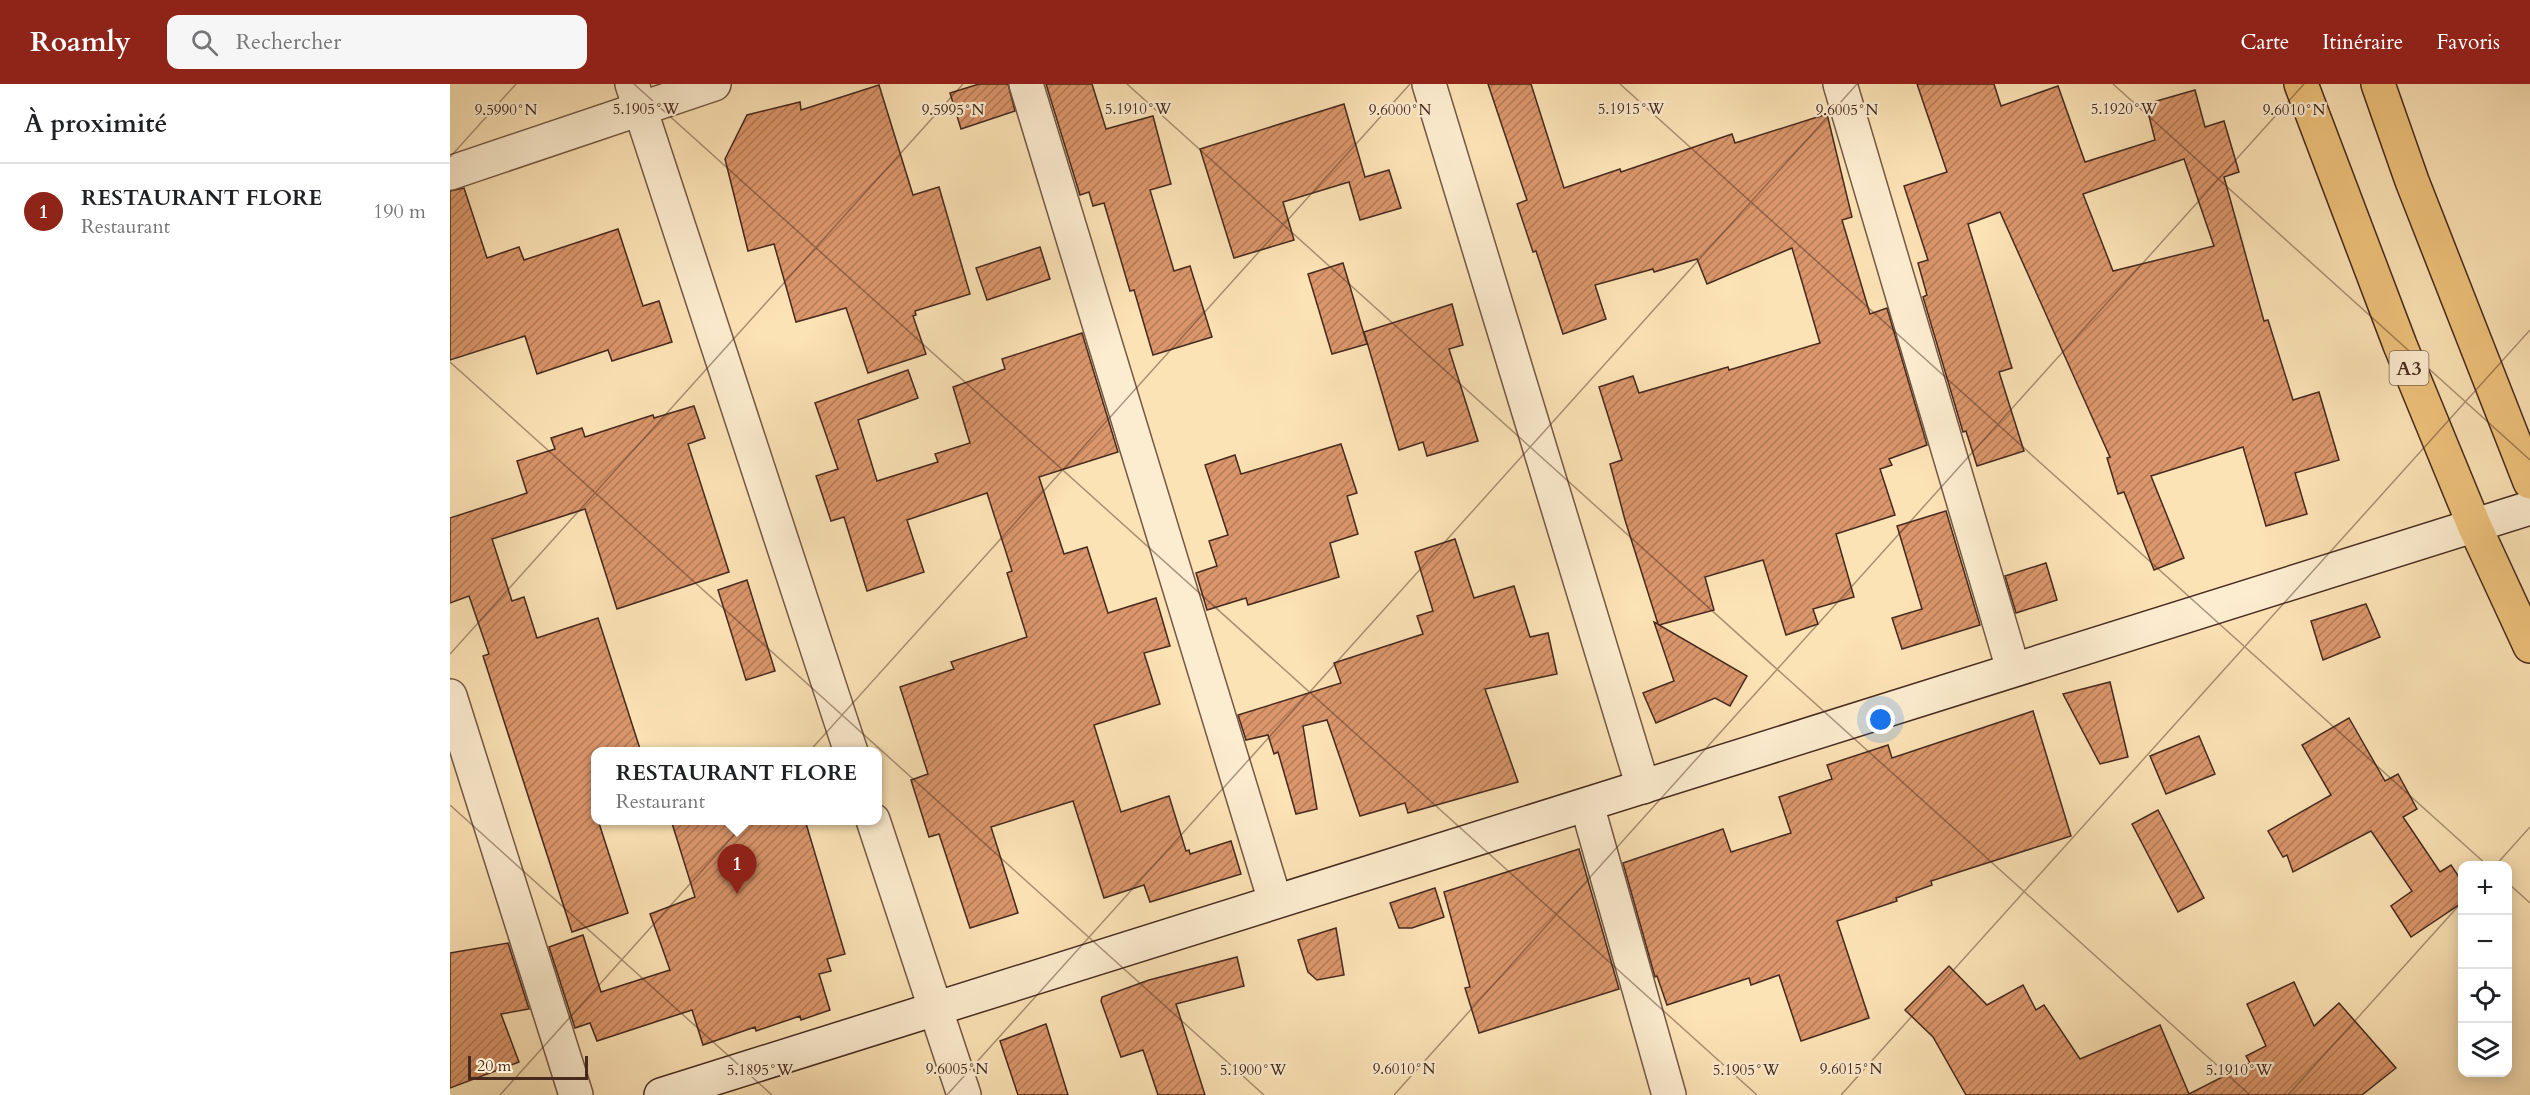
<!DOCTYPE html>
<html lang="fr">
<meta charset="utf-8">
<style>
body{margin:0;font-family:Cardo,serif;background:#f6f6f6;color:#202124}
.controls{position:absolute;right:18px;bottom:18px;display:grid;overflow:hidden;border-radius:12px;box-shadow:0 3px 15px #0003}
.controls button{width:54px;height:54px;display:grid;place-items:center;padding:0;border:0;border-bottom:2px solid #e0e0e0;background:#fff;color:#202124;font:30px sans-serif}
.scale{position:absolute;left:18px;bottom:15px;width:120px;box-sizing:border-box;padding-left:6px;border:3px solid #462a1e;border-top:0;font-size:16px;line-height:21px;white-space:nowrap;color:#462a1e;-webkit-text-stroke:4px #fdedd0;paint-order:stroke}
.you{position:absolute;left:1431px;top:636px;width:21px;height:21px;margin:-15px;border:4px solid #fff;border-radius:50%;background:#1a73e8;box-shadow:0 0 0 9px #1a73e833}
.badge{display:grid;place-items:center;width:39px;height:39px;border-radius:50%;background:#8f2418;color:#fff;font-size:20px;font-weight:700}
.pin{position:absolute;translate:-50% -50px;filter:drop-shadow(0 2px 3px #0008)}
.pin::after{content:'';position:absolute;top:32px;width:21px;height:18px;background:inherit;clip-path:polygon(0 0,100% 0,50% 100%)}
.popup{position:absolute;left:141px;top:663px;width:291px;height:78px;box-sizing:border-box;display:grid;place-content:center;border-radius:12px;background:#fff;filter:drop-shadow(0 2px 4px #0005);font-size:20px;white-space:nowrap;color:#757577}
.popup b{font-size:22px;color:#202124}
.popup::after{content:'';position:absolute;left:50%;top:100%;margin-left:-12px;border:12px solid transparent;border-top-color:#fff}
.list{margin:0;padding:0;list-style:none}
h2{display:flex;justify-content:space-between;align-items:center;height:78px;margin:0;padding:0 24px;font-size:26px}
h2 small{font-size:20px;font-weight:400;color:#757577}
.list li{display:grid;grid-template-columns:39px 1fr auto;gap:18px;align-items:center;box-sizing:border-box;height:96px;padding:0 24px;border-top:2px solid #e0e0e0}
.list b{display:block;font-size:22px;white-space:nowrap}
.list p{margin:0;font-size:20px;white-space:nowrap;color:#757577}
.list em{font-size:20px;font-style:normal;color:#757577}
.icon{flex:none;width:33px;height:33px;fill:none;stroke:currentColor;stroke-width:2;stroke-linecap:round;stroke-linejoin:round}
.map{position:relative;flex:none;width:2080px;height:1011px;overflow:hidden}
header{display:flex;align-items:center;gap:36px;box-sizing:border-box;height:84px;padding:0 30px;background:#8f2418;color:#fff}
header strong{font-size:28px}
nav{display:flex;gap:33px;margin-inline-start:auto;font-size:21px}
.search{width:420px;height:54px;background:#f6f6f6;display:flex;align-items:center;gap:15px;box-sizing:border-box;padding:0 21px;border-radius:12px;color:#757577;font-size:22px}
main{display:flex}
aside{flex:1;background:#fff}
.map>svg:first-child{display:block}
.building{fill:url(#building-hatch);stroke:#462a1e;stroke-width:1.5;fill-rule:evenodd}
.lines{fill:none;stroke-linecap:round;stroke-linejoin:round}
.street-casing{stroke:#745844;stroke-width:36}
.secondary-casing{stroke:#462a1e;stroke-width:36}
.highway-casing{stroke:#462a1e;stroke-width:36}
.street{stroke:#fdedd0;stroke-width:33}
.secondary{stroke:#fdedd0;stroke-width:33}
.highway{stroke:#eec27b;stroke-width:33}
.ticks{fill:none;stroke:#462a1e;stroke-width:1.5;stroke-opacity:0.45}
.labels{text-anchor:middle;stroke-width:4.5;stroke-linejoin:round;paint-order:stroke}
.shield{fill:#fdedd0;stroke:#7d6453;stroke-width:1.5}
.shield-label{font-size:20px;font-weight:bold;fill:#462a1e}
.ticks-label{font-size:15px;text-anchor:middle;fill:#462a1e;stroke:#fdedd0;stroke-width:4.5;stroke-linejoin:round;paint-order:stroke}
</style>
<header>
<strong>Roamly</strong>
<div class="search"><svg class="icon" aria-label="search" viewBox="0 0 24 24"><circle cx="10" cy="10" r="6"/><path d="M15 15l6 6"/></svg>Rechercher</div>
<nav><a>Carte</a><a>Itinéraire</a><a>Favoris</a></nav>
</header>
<main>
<aside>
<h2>À proximité<small></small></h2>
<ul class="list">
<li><span class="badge">1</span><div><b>RESTAURANT FLORE</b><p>Restaurant</p></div><em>190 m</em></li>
</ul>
</aside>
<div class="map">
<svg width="2080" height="1011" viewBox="0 0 2080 1011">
<defs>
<pattern id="building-hatch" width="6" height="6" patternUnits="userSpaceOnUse" patternTransform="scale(1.5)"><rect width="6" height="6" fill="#db966b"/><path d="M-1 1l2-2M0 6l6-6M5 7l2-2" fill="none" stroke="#b37b57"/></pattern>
</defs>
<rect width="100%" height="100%" fill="#fce3b6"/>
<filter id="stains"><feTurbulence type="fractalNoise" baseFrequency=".00333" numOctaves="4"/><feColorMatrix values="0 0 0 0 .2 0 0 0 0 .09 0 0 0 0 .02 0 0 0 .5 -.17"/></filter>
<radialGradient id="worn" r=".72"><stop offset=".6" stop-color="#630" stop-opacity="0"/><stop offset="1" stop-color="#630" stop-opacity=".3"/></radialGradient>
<g class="building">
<path d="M 529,0 L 558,0 L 565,27 L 511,45 L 500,9 Z"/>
<path d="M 596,0 L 642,0 L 656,45 L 703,32 L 721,100 L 700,106 L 724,187 L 740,182 L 762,253 L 703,271 L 684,206 L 680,207 L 654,119 L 643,122 L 639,108 L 630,111 Z"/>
<path d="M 1038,0 L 1081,0 L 1114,104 L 1170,85 L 1171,88 L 1282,50 L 1285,59 L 1377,30 L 1402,133 L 1392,136 L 1420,230 L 1437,224 L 1477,361 L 1439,375 L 1442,381 L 1430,385 L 1445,431 L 1386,450 L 1404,513 L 1363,525 L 1368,540 L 1336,551 L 1313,476 L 1255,493 L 1264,526 L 1209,541 L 1297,592 L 1280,622 L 1265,614 L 1206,639 L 1193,609 L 1224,597 L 1204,538 L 1208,540 L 1175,436 L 1160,380 L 1172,376 L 1149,303 L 1183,292 L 1189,309 L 1278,283 L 1279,286 L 1370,259 L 1342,164 L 1257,200 L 1247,175 L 1204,188 L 1203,185 L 1145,201 L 1156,235 L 1113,250 L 1086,167 L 1083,168 L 1067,120 L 1077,116 Z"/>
<path d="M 1467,0 L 1544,0 L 1551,22 L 1608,2 L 1635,78 L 1705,56 L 1696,20 L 1745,6 L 1755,43 L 1774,37 L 1789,88 L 1774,93 L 1814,237 L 1818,236 L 1843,316 L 1869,308 L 1889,376 L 1845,389 L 1857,430 L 1816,442 L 1793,363 L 1701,392 L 1734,474 L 1704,486 L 1674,408 L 1668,410 L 1657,374 L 1660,373 L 1550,128 L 1518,140 L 1562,284 L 1549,288 L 1574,367 L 1527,382 L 1516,347 L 1513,348 L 1473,213 L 1477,211 L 1468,179 L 1478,176 L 1454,102 L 1497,88 ZM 1734,75 L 1764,162 L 1663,187 L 1633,110 Z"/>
<path d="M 429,1 L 463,111 L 489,103 L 520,210 L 465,227 L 466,231 L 463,232 L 476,270 L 418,289 L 396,224 L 346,238 L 324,160 L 298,167 L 275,75 L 297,31 L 350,18 L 351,26 Z"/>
<path d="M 894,20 L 915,93 L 939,86 L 951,124 L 910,136 L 899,98 L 833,118 L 844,156 L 784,174 L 750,65 Z"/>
<path d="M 14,104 L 37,174 L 69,163 L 74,176 L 168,145 L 193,222 L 209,217 L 222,258 L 162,277 L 158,266 L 87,290 L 75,252 L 0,276 L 0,107 Z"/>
<path d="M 590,163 L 600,195 L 537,216 L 526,184 Z"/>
<path d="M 893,179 L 917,260 L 882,270 L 858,190 Z"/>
<path d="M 1002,220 L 1013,261 L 999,265 L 1028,357 L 977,372 L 973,358 L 949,366 L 914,248 Z"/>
<path d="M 632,249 L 668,368 L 589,393 L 614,470 L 637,463 L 658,529 L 706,514 L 720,562 L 694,569 L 710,620 L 644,641 L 671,728 L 719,712 L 736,767 L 739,766 L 740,770 L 781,757 L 791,790 L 700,818 L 694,801 L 654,814 L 623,717 L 541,743 L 568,829 L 520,844 L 489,750 L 479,753 L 461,696 L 478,690 L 450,603 L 504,585 L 501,578 L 577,553 L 557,489 L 562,487 L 537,409 L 457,436 L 474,488 L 417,507 L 394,433 L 381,437 L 366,392 L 388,385 L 365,319 L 458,286 L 468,314 L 408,336 L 427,397 L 488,378 L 485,370 L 520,359 L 503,303 L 555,285 L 552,275 Z"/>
<path d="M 244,322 L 255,354 L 238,360 L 279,488 L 167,525 L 135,425 L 42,455 L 62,517 L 74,513 L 87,554 L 148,534 L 191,668 L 146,668 L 146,736 L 148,736 L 178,829 L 122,848 L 33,572 L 39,570 L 19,512 L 0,519 L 0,434 L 77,409 L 67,377 L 105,365 L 101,354 L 132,344 L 135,353 L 203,331 L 204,334 Z"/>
<path d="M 891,360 L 907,409 L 897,412 L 908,450 L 880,459 L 889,493 L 798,521 L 796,514 L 757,526 L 746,489 L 767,482 L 759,457 L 778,451 L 755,381 L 785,371 L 791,390 Z"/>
<path d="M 1496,427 L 1530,541 L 1452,565 L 1442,534 L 1472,525 L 1447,442 Z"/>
<path d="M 1005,455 L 1024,514 L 1064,502 L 1080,553 L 1098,549 L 1107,590 L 1035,605 L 1068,698 L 958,729 L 955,719 L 910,732 L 877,636 L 853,642 L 867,725 L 846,730 L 828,668 L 824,670 L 818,651 L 796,656 L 788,631 L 891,599 L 884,579 L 973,550 L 967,532 L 983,527 L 965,468 Z"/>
<path d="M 1596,479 L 1607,516 L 1566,529 L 1555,492 Z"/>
<path d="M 297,496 L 325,587 L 296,596 L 268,506 Z"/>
<path d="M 1916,520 L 1930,553 L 1873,576 L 1861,537 Z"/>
<path d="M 1660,598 L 1678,673 L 1650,680 L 1613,610 Z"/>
<path d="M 1583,627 L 1621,752 L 1481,797 L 1482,801 L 1446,814 L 1447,817 L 1387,837 L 1419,934 L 1351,957 L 1329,891 L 1301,901 L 1299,894 L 1217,921 L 1207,892 L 1205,893 L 1173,779 L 1273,745 L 1281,768 L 1341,749 L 1329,713 L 1382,695 L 1377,681 L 1438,661 L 1442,674 Z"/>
<path d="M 1899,634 L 1935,697 L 1948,690 L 1967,725 L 1953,733 L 1990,788 L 2001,781 L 2013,799 L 2013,818 L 1961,853 L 1941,822 L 1962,807 L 1921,747 L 1843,788 L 1837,771 L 1833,773 L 1818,747 L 1881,711 L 1852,661 Z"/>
<path d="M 1749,652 L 1765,690 L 1716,710 L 1700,672 Z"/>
<path d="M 1708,726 L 1754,814 L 1728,828 L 1682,740 Z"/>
<path d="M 221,736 L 355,736 L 395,870 L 377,875 L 381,887 L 369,890 L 380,926 L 351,936 L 350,932 L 306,947 L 305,943 L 253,961 L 242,926 L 147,957 L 140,939 L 125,944 L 99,863 L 133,851 L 151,908 L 220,886 L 200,830 L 245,813 Z"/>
<path d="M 1129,765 L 1169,905 L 1029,949 L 1015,904 L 1020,903 L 994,808 Z"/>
<path d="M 985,804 L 994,833 L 962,844 L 949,844 L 940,819 Z"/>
<path d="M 886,844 L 894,891 L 867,896 L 858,888 L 848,856 Z"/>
<path d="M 58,859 L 79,925 L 51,930 L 69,978 L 0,1004 L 0,869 Z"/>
<path d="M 787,873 L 794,902 L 726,920 L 755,1011 L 708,1011 L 693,966 L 671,973 L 651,917 L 652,913 L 699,896 Z"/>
<path d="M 1499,882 L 1537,921 L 1573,901 L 1586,926 L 1594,921 L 1630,975 L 1710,941 L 1739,1010 L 1800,979 L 1796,972 L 1816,962 L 1797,920 L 1844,898 L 1864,942 L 1889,919 L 1946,984 L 1912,1011 L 1516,1011 L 1483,953 L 1455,926 Z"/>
<path d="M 596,940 L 618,1011 L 568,1011 L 550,957 Z"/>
</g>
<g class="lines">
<g class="street-casing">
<g id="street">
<path d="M 182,0 L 401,668"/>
<path d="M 576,0 L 825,817"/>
<path d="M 979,0 L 1193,703"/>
<path d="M 1390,0 L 1563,585"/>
<path d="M 0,89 L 264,0"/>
<path d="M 0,612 L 126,1011"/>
<path d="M 1137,721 L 1219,1011"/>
<path d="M 423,736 L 514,1011"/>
</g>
</g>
<g class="secondary-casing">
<path id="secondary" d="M 211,1011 L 2080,424"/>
</g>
<g class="highway-casing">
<g id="highway">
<path d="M 1851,0 L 1950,261 L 2024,441 L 2080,562"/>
<path d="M 1928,0 L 1962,97 L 2080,398"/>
</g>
</g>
<use href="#street" class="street"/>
<use href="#secondary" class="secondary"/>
<use href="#highway" class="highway"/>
</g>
<path class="ticks" d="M 184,0 L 1307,1011M 677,0 L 1800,1011M 1170,0 L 2038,782M 1663,0 L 2080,376M 0,73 L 66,0M 0,278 L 814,1011M 0,570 L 513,0M 0,721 L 322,1011M 2045,782 L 2080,743M 2058,799 L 2080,819M 50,1011 L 960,0M 497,1011 L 1407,0M 944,1011 L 1854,0M 1391,1011 L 2080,246M 1838,1011 L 2012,818"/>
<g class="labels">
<rect class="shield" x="1939.5" y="267" width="39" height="34" rx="4.5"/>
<g class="shield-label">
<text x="1959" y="291">A3</text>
</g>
</g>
<g class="ticks-label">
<text x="196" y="30">5.1905°W</text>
<text x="688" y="30">5.1910°W</text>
<text x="1181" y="30">5.1915°W</text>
<text x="1674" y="30">5.1920°W</text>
<text x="56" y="31">9.5990°N</text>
<text x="503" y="31">9.5995°N</text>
<text x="950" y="31">9.6000°N</text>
<text x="1397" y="31">9.6005°N</text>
<text x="1844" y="31">9.6010°N</text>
<text x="507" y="990">9.6005°N</text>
<text x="954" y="990">9.6010°N</text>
<text x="1401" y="990">9.6015°N</text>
<text x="310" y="991">5.1895°W</text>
<text x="803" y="991">5.1900°W</text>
<text x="1296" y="991">5.1905°W</text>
<text x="1789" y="991">5.1910°W</text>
</g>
<rect width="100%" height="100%" filter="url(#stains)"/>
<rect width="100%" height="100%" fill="url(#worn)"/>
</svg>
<div class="controls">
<button>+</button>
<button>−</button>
<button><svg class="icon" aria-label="locate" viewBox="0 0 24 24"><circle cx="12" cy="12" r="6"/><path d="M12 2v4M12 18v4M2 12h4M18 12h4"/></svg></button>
<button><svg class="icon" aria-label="layers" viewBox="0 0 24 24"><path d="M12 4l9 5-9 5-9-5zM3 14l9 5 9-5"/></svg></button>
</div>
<div class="scale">20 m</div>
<div class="you"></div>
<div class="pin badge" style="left:287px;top:810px">1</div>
<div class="popup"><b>RESTAURANT FLORE</b>Restaurant</div>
</div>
</main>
